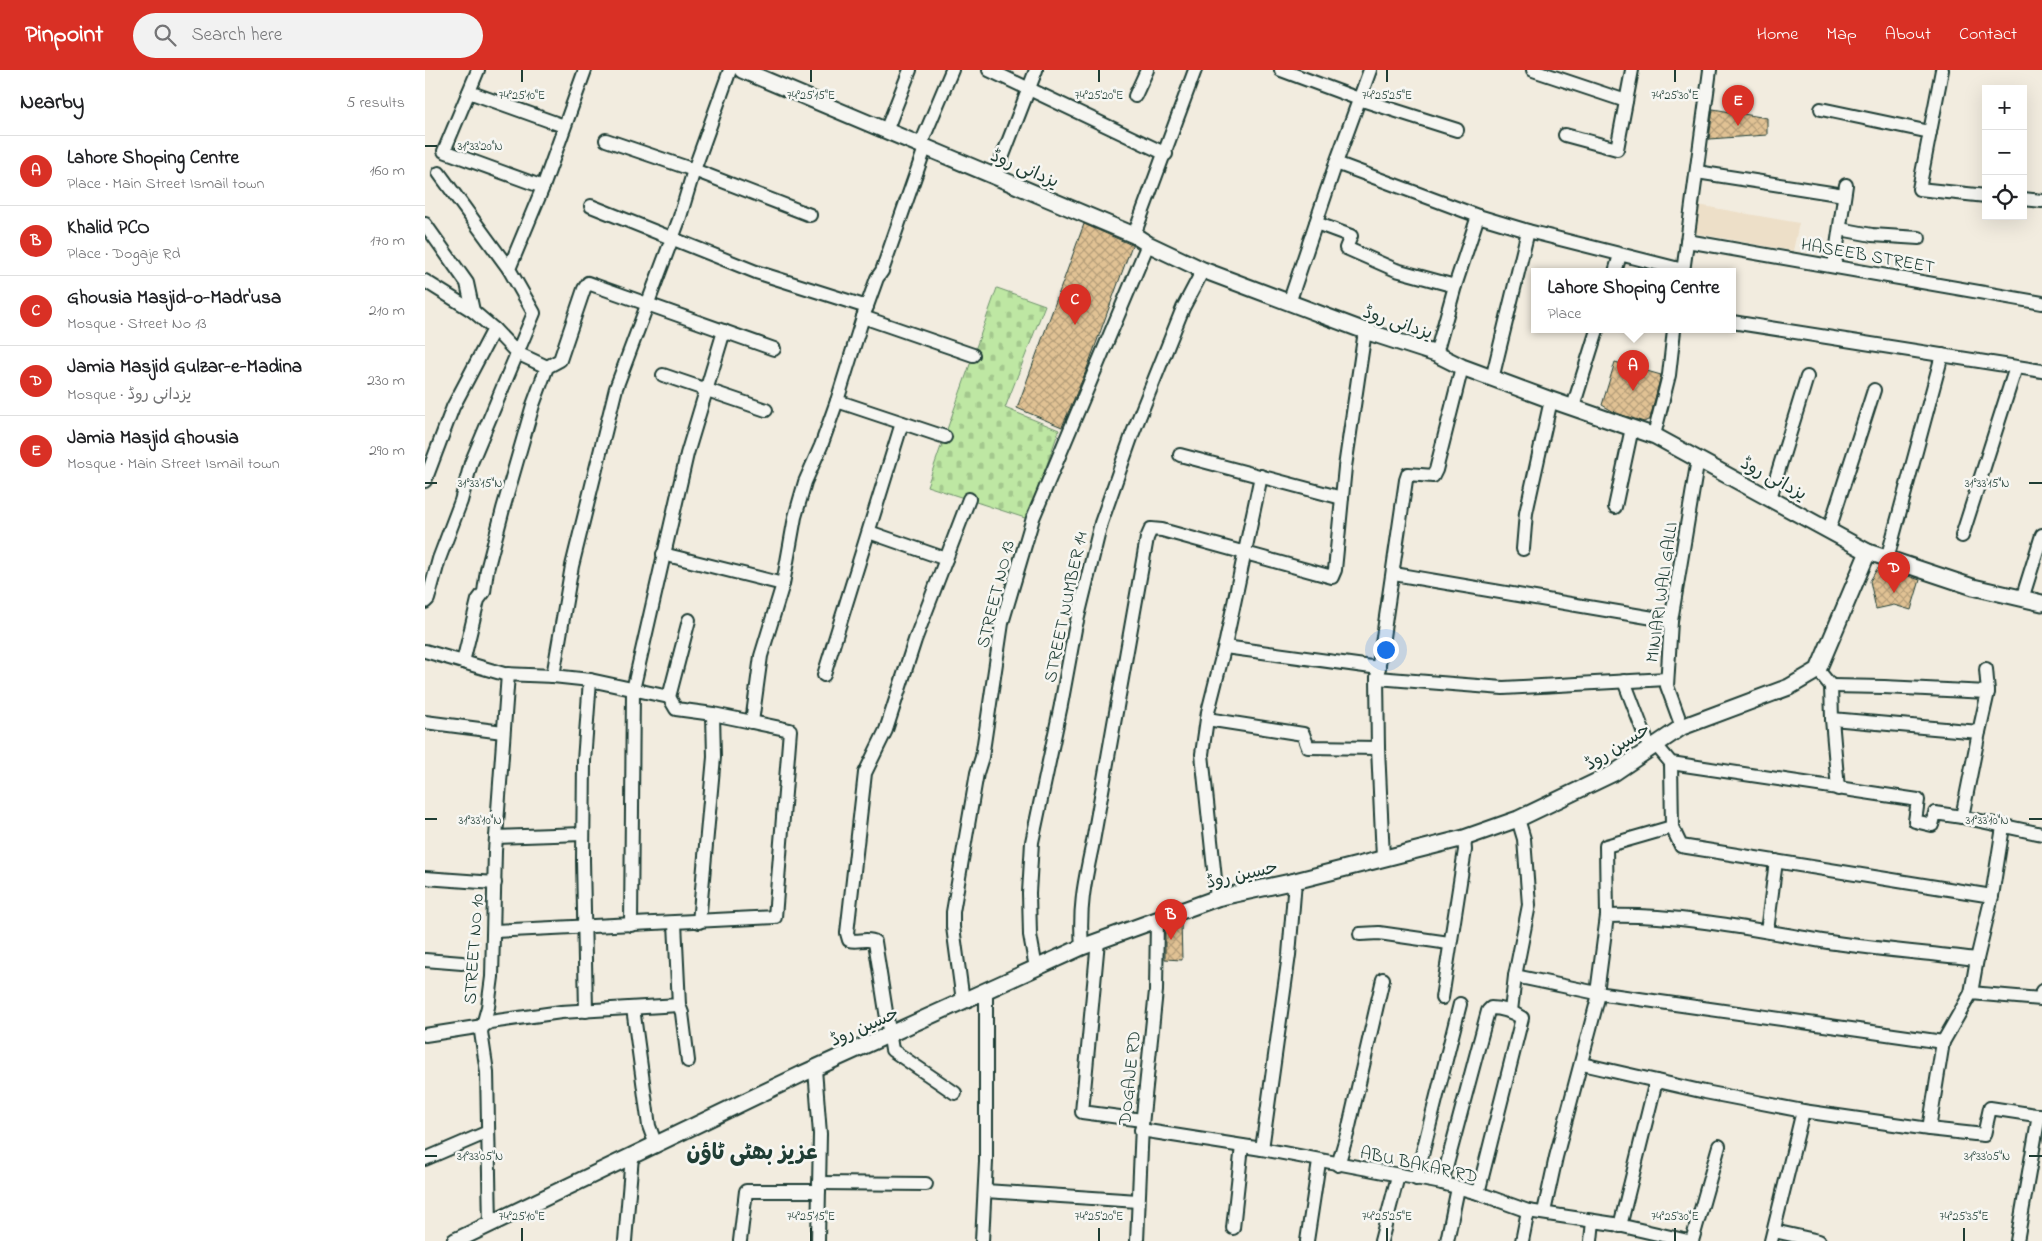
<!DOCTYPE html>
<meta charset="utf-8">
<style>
body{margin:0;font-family:"Indie Flower","Playpen Sans Arabic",sans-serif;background:#f2f2f2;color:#202124}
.controls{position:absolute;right:15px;top:15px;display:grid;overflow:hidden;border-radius:0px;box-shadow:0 5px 20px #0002}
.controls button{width:45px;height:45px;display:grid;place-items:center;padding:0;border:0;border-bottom:1px solid #e0e0e0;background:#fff;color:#202124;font:25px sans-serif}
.you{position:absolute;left:960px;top:579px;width:18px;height:18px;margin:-12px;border:4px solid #fff;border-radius:50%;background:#1a73e8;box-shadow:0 0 0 8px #1a73e833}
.badge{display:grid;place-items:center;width:32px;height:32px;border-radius:50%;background:#d93025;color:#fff;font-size:16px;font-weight:700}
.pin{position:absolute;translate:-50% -41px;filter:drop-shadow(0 1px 2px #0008)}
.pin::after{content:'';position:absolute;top:26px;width:18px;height:15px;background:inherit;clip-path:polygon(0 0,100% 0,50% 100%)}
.popup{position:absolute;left:1106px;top:198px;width:205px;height:65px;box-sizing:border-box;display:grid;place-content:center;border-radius:0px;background:#fff;filter:drop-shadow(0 1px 4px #0005);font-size:16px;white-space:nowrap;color:#757577}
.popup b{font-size:19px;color:#202124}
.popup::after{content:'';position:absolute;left:50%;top:100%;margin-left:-10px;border:10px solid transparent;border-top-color:#fff}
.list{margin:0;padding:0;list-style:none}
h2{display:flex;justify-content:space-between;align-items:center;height:65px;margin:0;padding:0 20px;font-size:21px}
h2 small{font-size:16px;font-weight:400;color:#757577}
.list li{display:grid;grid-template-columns:32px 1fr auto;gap:15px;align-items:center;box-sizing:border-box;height:70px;padding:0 20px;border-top:1px solid #e0e0e0}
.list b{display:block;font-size:19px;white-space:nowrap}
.list p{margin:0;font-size:16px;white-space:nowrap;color:#757577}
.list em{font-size:16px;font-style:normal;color:#757577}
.icon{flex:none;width:28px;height:28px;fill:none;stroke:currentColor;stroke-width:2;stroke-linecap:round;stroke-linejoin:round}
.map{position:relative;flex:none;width:1617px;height:1171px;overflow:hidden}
header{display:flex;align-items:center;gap:30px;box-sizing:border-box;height:70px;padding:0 25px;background:#d93025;color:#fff}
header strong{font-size:24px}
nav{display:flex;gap:28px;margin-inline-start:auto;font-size:18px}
.search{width:350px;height:45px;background:#f2f2f2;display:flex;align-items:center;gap:12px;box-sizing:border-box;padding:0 18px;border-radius:28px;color:#757577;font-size:19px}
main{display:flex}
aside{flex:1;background:#fff}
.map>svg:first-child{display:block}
.built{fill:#eddfc8}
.cemetery{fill:url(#cemetery-stones);stroke:#6e926c}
.building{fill:url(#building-cross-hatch);stroke:#1f3d34}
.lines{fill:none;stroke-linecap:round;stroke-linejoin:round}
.minor-casing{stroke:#1f3d34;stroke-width:16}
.tertiary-casing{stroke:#1f3d34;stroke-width:19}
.minor{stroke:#f6f6f2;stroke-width:12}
.tertiary{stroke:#f6f6f2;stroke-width:15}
.ticks{fill:none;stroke:#1f3d34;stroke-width:2}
.labels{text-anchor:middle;stroke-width:5;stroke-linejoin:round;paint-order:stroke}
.street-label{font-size:18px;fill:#1f3d34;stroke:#f6f6f2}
.district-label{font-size:22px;font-weight:bold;fill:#1f3d34;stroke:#f6f6f2}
.ticks-label{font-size:12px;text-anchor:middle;fill:#1f3d34;stroke:#f6f6f2;stroke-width:5;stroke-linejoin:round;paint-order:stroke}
</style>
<header>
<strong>Pinpoint</strong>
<div class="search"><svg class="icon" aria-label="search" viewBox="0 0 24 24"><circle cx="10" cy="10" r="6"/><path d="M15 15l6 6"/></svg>Search here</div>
<nav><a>Home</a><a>Map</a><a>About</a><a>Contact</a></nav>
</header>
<main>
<aside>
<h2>Nearby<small>5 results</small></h2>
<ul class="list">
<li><span class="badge">A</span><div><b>Lahore Shoping Centre</b><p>Place · Main Street Ismail town</p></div><em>160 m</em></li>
<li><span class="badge">B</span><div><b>Khalid PCO</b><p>Place · Dogaje Rd</p></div><em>170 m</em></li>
<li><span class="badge">C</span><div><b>Ghousia Masjid-o-Madr'usa</b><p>Mosque · Street No 13</p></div><em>210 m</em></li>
<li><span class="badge">D</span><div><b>Jamia Masjid Gulzar-e-Madina</b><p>Mosque · یزدانی روڈ</p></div><em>230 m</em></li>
<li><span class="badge">E</span><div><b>Jamia Masjid Ghousia</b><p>Mosque · Main Street Ismail town</p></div><em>290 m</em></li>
</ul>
</aside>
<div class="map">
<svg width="1617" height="1171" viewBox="0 0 1617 1171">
<defs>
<pattern id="cemetery-stones" width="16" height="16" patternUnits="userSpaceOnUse" patternTransform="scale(1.25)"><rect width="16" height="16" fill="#bee7a3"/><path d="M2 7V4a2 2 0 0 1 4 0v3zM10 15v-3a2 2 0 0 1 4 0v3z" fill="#a3c78d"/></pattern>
<pattern id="building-cross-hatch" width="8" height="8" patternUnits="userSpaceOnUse" patternTransform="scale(1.25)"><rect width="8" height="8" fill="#e1c294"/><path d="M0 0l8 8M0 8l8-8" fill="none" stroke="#b69f7a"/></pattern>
</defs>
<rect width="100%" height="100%" fill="#f2ecdf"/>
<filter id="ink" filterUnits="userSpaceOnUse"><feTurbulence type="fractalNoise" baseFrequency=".02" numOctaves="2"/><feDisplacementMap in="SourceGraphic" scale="10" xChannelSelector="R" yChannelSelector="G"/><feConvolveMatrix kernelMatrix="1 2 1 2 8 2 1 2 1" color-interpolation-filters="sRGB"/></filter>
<g filter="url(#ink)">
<path class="built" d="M 1267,134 L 1374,153 L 1368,181 L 1263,162 Z"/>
<path class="cemetery" d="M 572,218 L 620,235 L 580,338 L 634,360 L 603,449 L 502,416 Z"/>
<g class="building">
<path d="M 1288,39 L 1342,48 L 1342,65 L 1284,69 Z"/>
<path d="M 659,154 L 707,175 L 661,301 L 637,357 L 592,338 Z"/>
<path d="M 1190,292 L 1236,305 L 1225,349 L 1219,352 L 1191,343 L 1177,335 Z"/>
<path d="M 1459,498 L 1495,510 L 1486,540 L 1469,535 L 1451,539 L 1445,511 L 1452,499 Z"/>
<path d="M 756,851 L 757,890 L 740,889 L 740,857 Z"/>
</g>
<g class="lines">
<g class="minor-casing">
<g id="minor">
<path d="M 53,0 L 19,81 L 118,117"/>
<path d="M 564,0 L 741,84"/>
<path d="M 856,0 L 934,29 L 1032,60"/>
<path d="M 1108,0 L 1201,31"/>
<path d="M 1517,0 L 1494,119 L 1561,126"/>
<path d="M 44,22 L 139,56"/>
<path d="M 710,26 L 722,0"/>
<path d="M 1396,39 L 1505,62"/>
<path d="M 461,61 L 485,0"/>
<path d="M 1140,65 L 1192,79 L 1207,0"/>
<path d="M 181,70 L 269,100 L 385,145"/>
<path d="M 495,76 L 527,0"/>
<path d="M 500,78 L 457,201 L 452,208 L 438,247 L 548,285"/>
<path d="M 911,93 L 945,0"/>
<path d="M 1272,102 L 1419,125"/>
<path d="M 14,103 L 84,199"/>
<path d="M 570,106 L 611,0"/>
<path d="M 1598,129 L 1617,131"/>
<path d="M 166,136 L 331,202 L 442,237"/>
<path d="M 891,153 L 926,166 L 921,178 L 971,200 L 1030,216"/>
<path d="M 0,154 L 42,213 L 48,241"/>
<path d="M 1415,159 L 1447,165 L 1494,168"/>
<path d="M 709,165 L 770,0"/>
<path d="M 1262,171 L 1617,233"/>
<path d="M 1409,196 L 1421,115"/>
<path d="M 1190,202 L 1195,185"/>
<path d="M 1258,202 L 1285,0"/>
<path d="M 0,211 L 48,241 L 69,259 L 92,283 L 122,297"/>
<path d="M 864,233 L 911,93 L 1053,146"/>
<path d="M 438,247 L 412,331 L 520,367"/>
<path d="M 1307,252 L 1617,301"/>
<path d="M 1011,284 L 1030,216 L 1053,146 L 1103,161 L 1258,200"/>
<path d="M 238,305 L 341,340"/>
<path d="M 1067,309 L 1103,161"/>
<path d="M 1148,337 L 1172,260"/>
<path d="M 1229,365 L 1244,305 L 1249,260"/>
<path d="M 755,385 L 917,428"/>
<path d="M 0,411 L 28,337 L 69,259"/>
<path d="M 1345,428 L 1382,307"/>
<path d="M 1190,437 L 1207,358"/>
<path d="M 1404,460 L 1449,320"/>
<path d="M 444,462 L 521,489"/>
<path d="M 1537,466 L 1591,297"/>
<path d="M 1098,479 L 1101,443 L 1126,330"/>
<path d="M 238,484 L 358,514"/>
<path d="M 1462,489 L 1517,285"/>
<path d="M 969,504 L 1246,551"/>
<path d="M 1597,529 L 1617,465"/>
<path d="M 0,532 L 3,529 L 14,489 L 36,431 L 46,393 L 109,243 L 84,199 L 118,117 L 160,0"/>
<path d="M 800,577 L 954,598"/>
<path d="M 0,581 L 38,592 L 53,530 L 59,522 L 62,500 L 78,439 L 108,335 L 122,297 L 135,290 L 159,219 L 163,213 L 349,279"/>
<path d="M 38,592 L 79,604 L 128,606 L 165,610 L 244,627 L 251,639 L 288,644 L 327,652 L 336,586 L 358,514 L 370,447 L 380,412 L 396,376 L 412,331"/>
<path d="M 1561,599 L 1563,622"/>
<path d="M 1393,600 L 1406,616 L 1407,649 L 1554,662 L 1537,747 L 1617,764"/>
<path d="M 399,605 L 477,353"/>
<path d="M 128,606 L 147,496 L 191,318 L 254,150 L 269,100 L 305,0"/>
<path d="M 952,608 L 1078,618 L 1242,609"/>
<path d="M 1199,611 L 1225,679"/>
<path d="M 1406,616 L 1459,617 L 1563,622 L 1554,662"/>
<path d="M 244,627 L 264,550"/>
<path d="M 782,649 L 878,664 L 883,677 L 953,678"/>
<path d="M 1407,649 L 1413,719"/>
<path d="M 0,652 L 78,662"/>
<path d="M 1257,657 L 1242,616 L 1246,551 L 1273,389"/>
<path d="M 1231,675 L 1246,693 L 1493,730 L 1490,751 L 1507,755 L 1510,743 L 1537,747"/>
<path d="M 1246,693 L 1247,757 L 1256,776 L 1567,826"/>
<path d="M 71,767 L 158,764"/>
<path d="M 958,788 L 953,678 L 952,608 L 981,410 L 983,404 L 1008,406 L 1011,400 L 1037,297"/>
<path d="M 0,808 L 70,813"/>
<path d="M 792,828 L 777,684 L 783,642 L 801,571 L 836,406"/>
<path d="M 1182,846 L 1181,776 L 1247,757"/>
<path d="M 274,852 L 289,687 L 288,644"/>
<path d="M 206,855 L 208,620 L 262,384 L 299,261"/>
<path d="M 69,861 L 350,847 L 365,660 L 327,652"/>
<path d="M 1342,861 L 1351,791"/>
<path d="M 935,864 L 954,863 L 1024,873"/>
<path d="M 673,871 L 657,1042 L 717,1050"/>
<path d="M 657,877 C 654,839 659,814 667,777 L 722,468 L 726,459 L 737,460 L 907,507 L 910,500 L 920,397 L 940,261"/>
<path d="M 0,890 L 37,893"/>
<path d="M 611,898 L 605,865 L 604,823 L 607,772 L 636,635 L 650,559 L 676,453 L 707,365 L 758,238 L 778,200"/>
<path d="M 1090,906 L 1172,923 L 1518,972"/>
<path d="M 1617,921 L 1616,929 L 1546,923 L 1518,972 L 1504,1059 L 1559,1065 L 1565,1038 L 1617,1046"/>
<path d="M 1546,923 L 1552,889 L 1567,826 L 1578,757"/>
<path d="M 1017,928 L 1040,780 L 1039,768"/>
<path d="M 538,931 L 528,857 L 528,842 L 552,703 L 557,687 L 577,553 L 608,448 L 723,174"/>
<path d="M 254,935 L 257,943 L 263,991"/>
<path d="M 208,938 L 224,1056 L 231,1075"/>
<path d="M 161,941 L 158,790 L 159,691 L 165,610"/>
<path d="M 1086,941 L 1090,906 L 1104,835 L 1099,769 L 1093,749"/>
<path d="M 0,965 L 58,956 L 65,952 L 136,942 L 254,935 L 250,853"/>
<path d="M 1157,994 L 1280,1022 L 1378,1041 L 1504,1059"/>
<path d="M 390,999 L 395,1064 L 393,1171"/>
<path d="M 530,1023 L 467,980 L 450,872 C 442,867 433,873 424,870 L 422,863 L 440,703 L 461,660 L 490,570 L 544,429"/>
<path d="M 716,1060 L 837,1079 L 1017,1113 L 1053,1123 L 1103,1141 L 1189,1154 L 1263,1171"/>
<path d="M 837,1079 L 864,885 L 870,811"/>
<path d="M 0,1089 L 63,1062"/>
<path d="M 913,1095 L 923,1061 L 958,909"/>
<path d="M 991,1109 L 1035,934"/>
<path d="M 394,1113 L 501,1114"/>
<path d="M 1017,1113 L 1063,941 L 1066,938 C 1077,938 1088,942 1097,948 L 1096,952 L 1053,1123"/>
<path d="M 560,1121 L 713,1131"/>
<path d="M 1119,1142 L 1131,1087 L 1173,928 L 1172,923 L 1182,846 C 1254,844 1326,859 1397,871 C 1448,879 1500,883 1552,889"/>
<path d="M 65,1155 L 62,1002 L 56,962 L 63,937 L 67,907 L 70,781 L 83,604"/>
<path d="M 1195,1156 L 1231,1011"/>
<path d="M 808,1158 L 817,1076"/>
<path d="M 1349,1161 L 1394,1171"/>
<path d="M 200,1171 L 207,1086"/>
<path d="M 315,1171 L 321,1121 L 394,1121"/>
<path d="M 557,1171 L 561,1092 L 561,921"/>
<path d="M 712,1171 L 717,1055 L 731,921 L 732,849"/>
<path d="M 882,1171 L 894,1092"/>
<path d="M 956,1171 L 973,1106"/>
<path d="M 1022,1171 L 1033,1118"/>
<path d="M 1097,1171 L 1103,1141"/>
<path d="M 1166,1171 L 1168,1151"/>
<path d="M 1267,1171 L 1294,1076"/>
<path d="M 1346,1171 L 1378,1041"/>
<path d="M 1592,1171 L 1614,1045"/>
</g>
</g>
<g class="tertiary-casing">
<g id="tertiary">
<path d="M 317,0 L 709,165 L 723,174 L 778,200 L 940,261 L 1011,284 L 1037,297 L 1126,330 L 1230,366 L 1443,482 L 1548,517 L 1617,533"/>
<path d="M 30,1171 L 377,1004 L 657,877 L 792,828 L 870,811 L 1039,768 L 1093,749 L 1189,703 L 1257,657 L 1364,617 L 1393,600 L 1443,482"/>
</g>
</g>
<use href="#minor" class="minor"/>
<use href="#tertiary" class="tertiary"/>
</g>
</g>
<path class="ticks" d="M 97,0 L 97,12M 386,0 L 386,12M 674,0 L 674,12M 962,0 L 962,12M 1250,0 L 1250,12M 0,76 L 12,76M 0,413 L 12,413M 1604,413 L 1617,413M 0,749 L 12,749M 1604,749 L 1617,749M 0,1086 L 12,1086M 1604,1086 L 1617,1086M 97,1158 L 97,1171M 386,1158 L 386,1171M 674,1158 L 674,1171M 962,1158 L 962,1171M 1250,1158 L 1250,1171M 1539,1158 L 1539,1171"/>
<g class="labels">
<g class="street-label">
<text transform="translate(600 98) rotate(23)" y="6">یزدانی روڈ</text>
<text transform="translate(1443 185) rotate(10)" y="6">HASEEB STREET</text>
<text transform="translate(973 252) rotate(18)" y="6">یزدانی روڈ</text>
<text transform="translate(1349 408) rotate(28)" y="6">یزدانی روڈ</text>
<text transform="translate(1236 522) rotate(-82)" y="6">MINIARI WALI GALLI</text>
<text transform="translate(570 524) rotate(-76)" y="6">STREET NO 13</text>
<text transform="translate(640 537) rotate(-78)" y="6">STREET NUMBER 14</text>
<text transform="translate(1192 676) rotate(-32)" y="6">حسین روڈ</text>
<text transform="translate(817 804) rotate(-13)" y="6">حسین روڈ</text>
<text transform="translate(48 879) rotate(-86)" y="6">STREET NO 10</text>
<text transform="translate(439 956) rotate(-24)" y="6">حسین روڈ</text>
<text transform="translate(704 1008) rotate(-84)" y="6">DOGAJE RD</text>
<text transform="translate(994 1094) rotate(12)" y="6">ABU BAKAR RD</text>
</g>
<g class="district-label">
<text x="327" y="1089">عزیز بھٹی ٹاؤن</text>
</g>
</g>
<g class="ticks-label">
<text x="97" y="29">74°25'10"E</text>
<text x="386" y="29">74°25'15"E</text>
<text x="674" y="29">74°25'20"E</text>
<text x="962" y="29">74°25'25"E</text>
<text x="1250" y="29">74°25'30"E</text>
<text x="55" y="80">31°33'20"N</text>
<text x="55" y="417">31°33'15"N</text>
<text x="1562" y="417">31°33'15"N</text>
<text x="55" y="754">31°33'10"N</text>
<text x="1562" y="754">31°33'10"N</text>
<text x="55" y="1090">31°33'05"N</text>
<text x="1562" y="1090">31°33'05"N</text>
<text x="97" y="1150">74°25'10"E</text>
<text x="386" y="1150">74°25'15"E</text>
<text x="674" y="1150">74°25'20"E</text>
<text x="962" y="1150">74°25'25"E</text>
<text x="1250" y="1150">74°25'30"E</text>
<text x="1539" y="1150">74°25'35"E</text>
</g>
</svg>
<div class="controls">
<button>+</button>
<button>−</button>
<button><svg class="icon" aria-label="locate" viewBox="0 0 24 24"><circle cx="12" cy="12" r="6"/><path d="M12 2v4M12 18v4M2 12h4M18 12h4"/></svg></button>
</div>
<div class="you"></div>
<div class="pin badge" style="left:1208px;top:321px">A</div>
<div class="popup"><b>Lahore Shoping Centre</b>Place</div>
<div class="pin badge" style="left:746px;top:870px">B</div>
<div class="pin badge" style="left:650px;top:255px">C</div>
<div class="pin badge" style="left:1469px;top:523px">D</div>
<div class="pin badge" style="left:1313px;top:56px">E</div>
</div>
</main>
